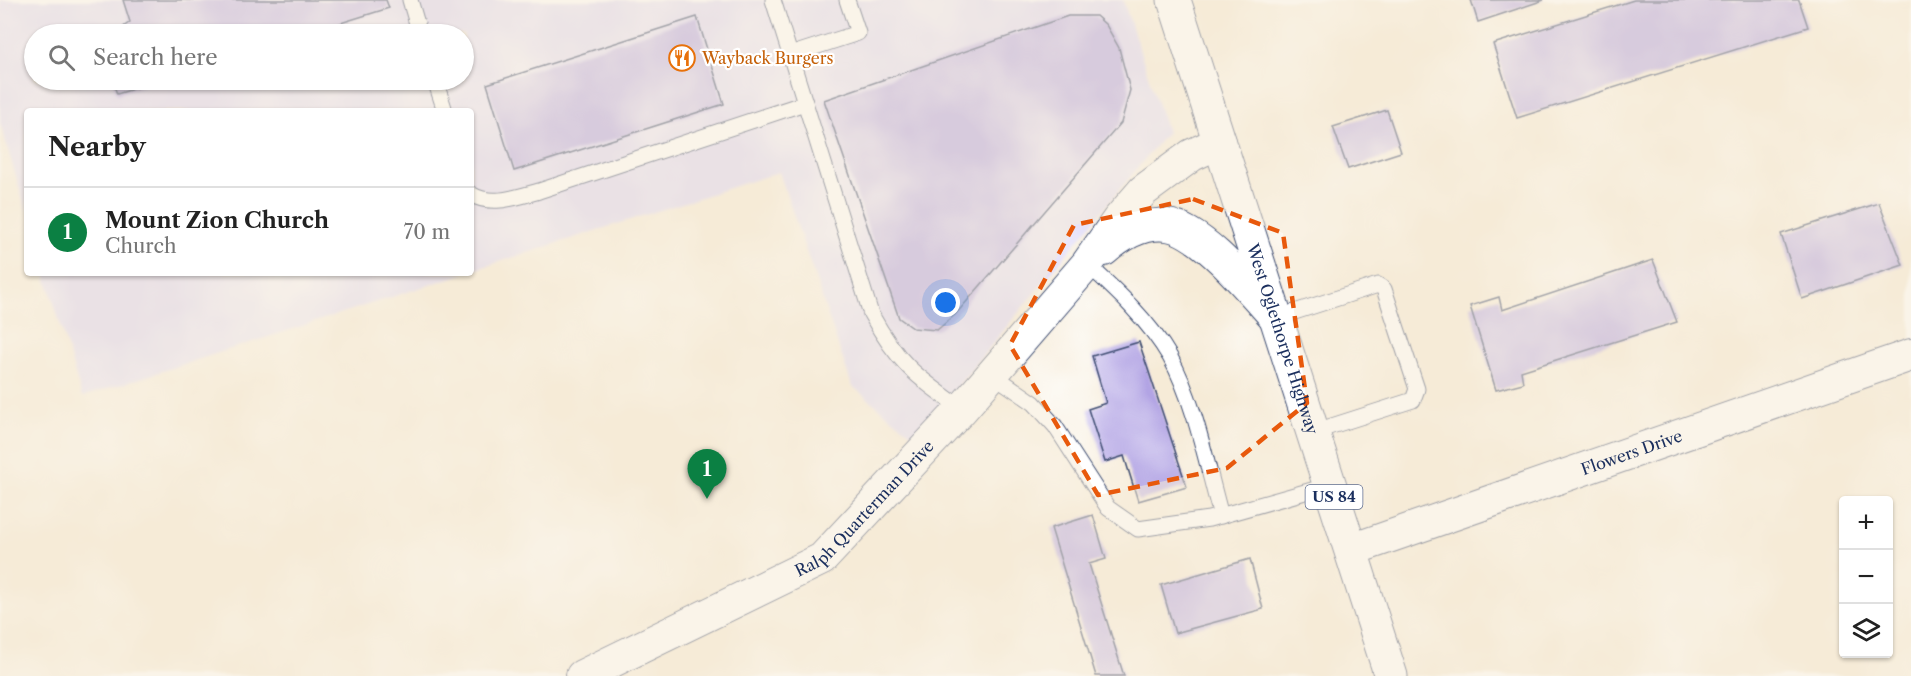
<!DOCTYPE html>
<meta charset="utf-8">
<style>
body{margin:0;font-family:"Libre Caslon Text",serif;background:#f2f2f2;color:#222}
.controls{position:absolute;right:18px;bottom:18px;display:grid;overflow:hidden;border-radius:6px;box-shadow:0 2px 4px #0004}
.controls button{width:54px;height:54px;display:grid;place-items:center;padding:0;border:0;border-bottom:2px solid #e0e0e0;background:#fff;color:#222;font:30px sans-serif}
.you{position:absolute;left:946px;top:303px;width:21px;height:21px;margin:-15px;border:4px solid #fff;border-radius:50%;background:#1a73e8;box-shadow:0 0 0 9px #1a73e833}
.badge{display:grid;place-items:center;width:39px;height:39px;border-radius:50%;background:#0b8043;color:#fff;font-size:20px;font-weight:700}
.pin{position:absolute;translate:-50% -50px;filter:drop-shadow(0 2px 3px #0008)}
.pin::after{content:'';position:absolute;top:32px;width:21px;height:18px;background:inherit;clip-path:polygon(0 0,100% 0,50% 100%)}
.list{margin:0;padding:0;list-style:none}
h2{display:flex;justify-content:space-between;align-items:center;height:78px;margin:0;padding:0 24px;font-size:26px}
h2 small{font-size:20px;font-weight:400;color:#767676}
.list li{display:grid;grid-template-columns:39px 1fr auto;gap:18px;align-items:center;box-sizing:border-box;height:90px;padding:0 24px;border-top:2px solid #e0e0e0}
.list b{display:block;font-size:22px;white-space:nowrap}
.list p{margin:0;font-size:20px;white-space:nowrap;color:#767676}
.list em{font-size:20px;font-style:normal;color:#767676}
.icon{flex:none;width:33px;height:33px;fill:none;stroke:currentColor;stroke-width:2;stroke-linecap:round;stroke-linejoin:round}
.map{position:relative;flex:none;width:1911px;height:676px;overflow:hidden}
.search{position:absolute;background:#fff;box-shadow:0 2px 4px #0004;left:24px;top:24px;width:450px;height:66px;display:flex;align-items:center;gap:15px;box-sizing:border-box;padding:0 21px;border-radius:33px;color:#767676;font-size:22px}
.panel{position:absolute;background:#fff;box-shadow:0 2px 4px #0004;left:24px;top:108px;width:450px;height:168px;border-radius:6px}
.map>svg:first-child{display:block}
.built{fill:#dbd6f7;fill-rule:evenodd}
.building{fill:#b2a4e4}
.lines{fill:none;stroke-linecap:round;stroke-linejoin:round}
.service-casing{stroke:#3c4b70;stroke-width:17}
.minor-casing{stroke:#3c4b70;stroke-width:34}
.trunk-casing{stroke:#3c4b70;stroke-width:35}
.service{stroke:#fff;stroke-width:15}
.minor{stroke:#fff;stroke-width:32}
.trunk{stroke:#fff;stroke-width:33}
.marked{fill:none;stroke:#e8590c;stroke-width:4.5;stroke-dasharray:12 8;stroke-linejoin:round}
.labels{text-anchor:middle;stroke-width:4.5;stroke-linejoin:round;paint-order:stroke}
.shield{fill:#fff;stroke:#5f6d8e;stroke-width:1.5}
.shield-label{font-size:15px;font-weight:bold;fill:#1b2f5e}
.food-label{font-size:16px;fill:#c56008;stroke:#fff;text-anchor:start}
.street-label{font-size:16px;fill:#1b2f5e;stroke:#fff}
</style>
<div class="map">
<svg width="1911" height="676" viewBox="0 0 1911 676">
<rect width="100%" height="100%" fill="#fff"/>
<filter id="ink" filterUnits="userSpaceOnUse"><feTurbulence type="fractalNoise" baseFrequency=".0167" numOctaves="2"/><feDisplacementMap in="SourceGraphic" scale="12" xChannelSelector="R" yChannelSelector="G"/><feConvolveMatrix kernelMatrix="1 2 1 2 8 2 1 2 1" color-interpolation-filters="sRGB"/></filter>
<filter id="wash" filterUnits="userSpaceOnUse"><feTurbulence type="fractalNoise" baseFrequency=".008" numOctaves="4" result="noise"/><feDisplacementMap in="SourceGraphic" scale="24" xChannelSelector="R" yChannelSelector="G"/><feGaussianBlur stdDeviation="1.35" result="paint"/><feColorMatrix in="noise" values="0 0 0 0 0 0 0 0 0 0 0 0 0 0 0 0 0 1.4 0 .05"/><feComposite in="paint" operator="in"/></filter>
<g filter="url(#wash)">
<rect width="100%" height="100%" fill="#f6ebd7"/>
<g class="built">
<path d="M 0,0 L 1123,0 L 1167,132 L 916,437 L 852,386 L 779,172 L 471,271 L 471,111 L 27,111 L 27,213 L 0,123 ZM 34,34 L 464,34 L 464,80 L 34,80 Z"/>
<path d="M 45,273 L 466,273 L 82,397 Z"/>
</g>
<g id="blocks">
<g class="building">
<path d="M 123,0 L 386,0 L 389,8 L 305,34 L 114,34 L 130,22 Z"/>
<path d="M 1471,0 L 1544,0 L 1478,22 Z"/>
<path d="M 1634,0 L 1799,0 L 1808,27 L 1517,118 L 1493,44 Z"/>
<path d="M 1068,16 L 1096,16 L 1106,25 L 1119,48 L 1130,90 L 1121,123 L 955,315 L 937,330 L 913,328 L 899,318 L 824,100 Z"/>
<path d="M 697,17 L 724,104 L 514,171 L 487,84 Z"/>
<path d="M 112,80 L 162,80 L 117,94 Z"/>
<path d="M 1387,110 L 1401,152 L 1348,169 L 1333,127 Z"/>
<path d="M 1879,203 L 1903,265 L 1802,299 L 1781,234 Z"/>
<path d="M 1653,260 L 1677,322 L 1521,371 L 1523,383 L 1496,390 L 1470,306 L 1499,297 L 1502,310 Z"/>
<path d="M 1139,342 L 1187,487 L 1138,501 L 1124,456 L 1105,462 L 1088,409 L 1106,403 L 1092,356 Z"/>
<path d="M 1093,515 L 1106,559 L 1089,564 L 1124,676 L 1096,676 L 1051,528 Z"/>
<path d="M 1250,559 L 1263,609 L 1175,633 L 1161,585 Z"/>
</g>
</g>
</g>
<g filter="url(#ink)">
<use href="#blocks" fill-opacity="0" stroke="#3c4b70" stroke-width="1.5"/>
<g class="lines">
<g class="service-casing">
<g id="service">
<path d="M 410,0 L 420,34"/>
<path d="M 773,0 L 871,314 C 899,365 916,376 962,409"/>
<path d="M 790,55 L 858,33 L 847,0"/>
<path d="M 435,80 L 445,111"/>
<path d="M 471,194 C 491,207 517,197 539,191 L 805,103"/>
<path d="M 1087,264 C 1117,291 1149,321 1170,357 C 1195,402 1207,466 1221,516"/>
<path d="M 1276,318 L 1378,285 L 1384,289 L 1417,389 L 1413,400 L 1313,432"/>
<path d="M 992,374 L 1034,403 L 1055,426 L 1108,508 L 1138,529 L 1209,519 L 1330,485"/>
</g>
</g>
<g class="minor-casing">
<g id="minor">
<path d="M 1104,250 C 1121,235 1143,222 1167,225 C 1203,230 1252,292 1276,318"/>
<path id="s1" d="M 1351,550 L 1911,355"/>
<path id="s2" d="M 582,676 L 822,559 L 962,409 L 1087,264 L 1118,220 L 1143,191 L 1192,155 L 1220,142"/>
</g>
</g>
<g class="trunk-casing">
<g id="trunk">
<path id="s3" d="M 1174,0 L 1391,676"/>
</g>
</g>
<use href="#service" class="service"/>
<use href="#minor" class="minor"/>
<use href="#trunk" class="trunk"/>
</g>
</g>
<path d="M0 0H1911V676H0ZM 1193,199 L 1283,233 L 1307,403 L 1227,468 L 1098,495 L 1010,345 L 1074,225 Z" fill="#f6ebd7" fill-opacity=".55" fill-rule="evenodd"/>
<path class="marked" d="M 1193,199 L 1283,233 L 1307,403 L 1227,468 L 1098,495 L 1010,345 L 1074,225 Z"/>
<defs>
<g id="restaurant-ring" transform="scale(1.35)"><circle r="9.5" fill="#fff" stroke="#e8710a" stroke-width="1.5"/><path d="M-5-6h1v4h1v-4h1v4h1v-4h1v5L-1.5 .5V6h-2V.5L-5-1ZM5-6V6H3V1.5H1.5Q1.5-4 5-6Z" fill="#e8710a"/></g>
</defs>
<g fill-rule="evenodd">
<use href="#restaurant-ring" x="682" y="58"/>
</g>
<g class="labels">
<rect class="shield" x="1305.5" y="485" width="57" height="24" rx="4.5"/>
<g class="shield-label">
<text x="1334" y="502">US 84</text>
</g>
<g class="food-label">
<text x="702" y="64">Wayback Burgers</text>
</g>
<g class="street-label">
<text dy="6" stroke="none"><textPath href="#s3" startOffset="356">West Oglethorpe Highway</textPath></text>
<text dy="6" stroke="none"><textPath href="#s1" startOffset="297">Flowers Drive</textPath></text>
<text dy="6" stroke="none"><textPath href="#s2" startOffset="332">Ralph Quarterman Drive</textPath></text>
</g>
</g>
</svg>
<div class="controls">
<button>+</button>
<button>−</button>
<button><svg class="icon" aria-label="layers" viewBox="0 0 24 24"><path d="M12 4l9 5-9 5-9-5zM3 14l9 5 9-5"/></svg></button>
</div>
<div class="you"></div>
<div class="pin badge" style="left:707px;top:499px">1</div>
<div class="search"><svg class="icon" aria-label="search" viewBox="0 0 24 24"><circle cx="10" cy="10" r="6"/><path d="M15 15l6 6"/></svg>Search here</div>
<section class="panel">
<h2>Nearby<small></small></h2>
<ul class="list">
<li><span class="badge">1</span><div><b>Mount Zion Church</b><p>Church</p></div><em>70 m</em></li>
</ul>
</section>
</div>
